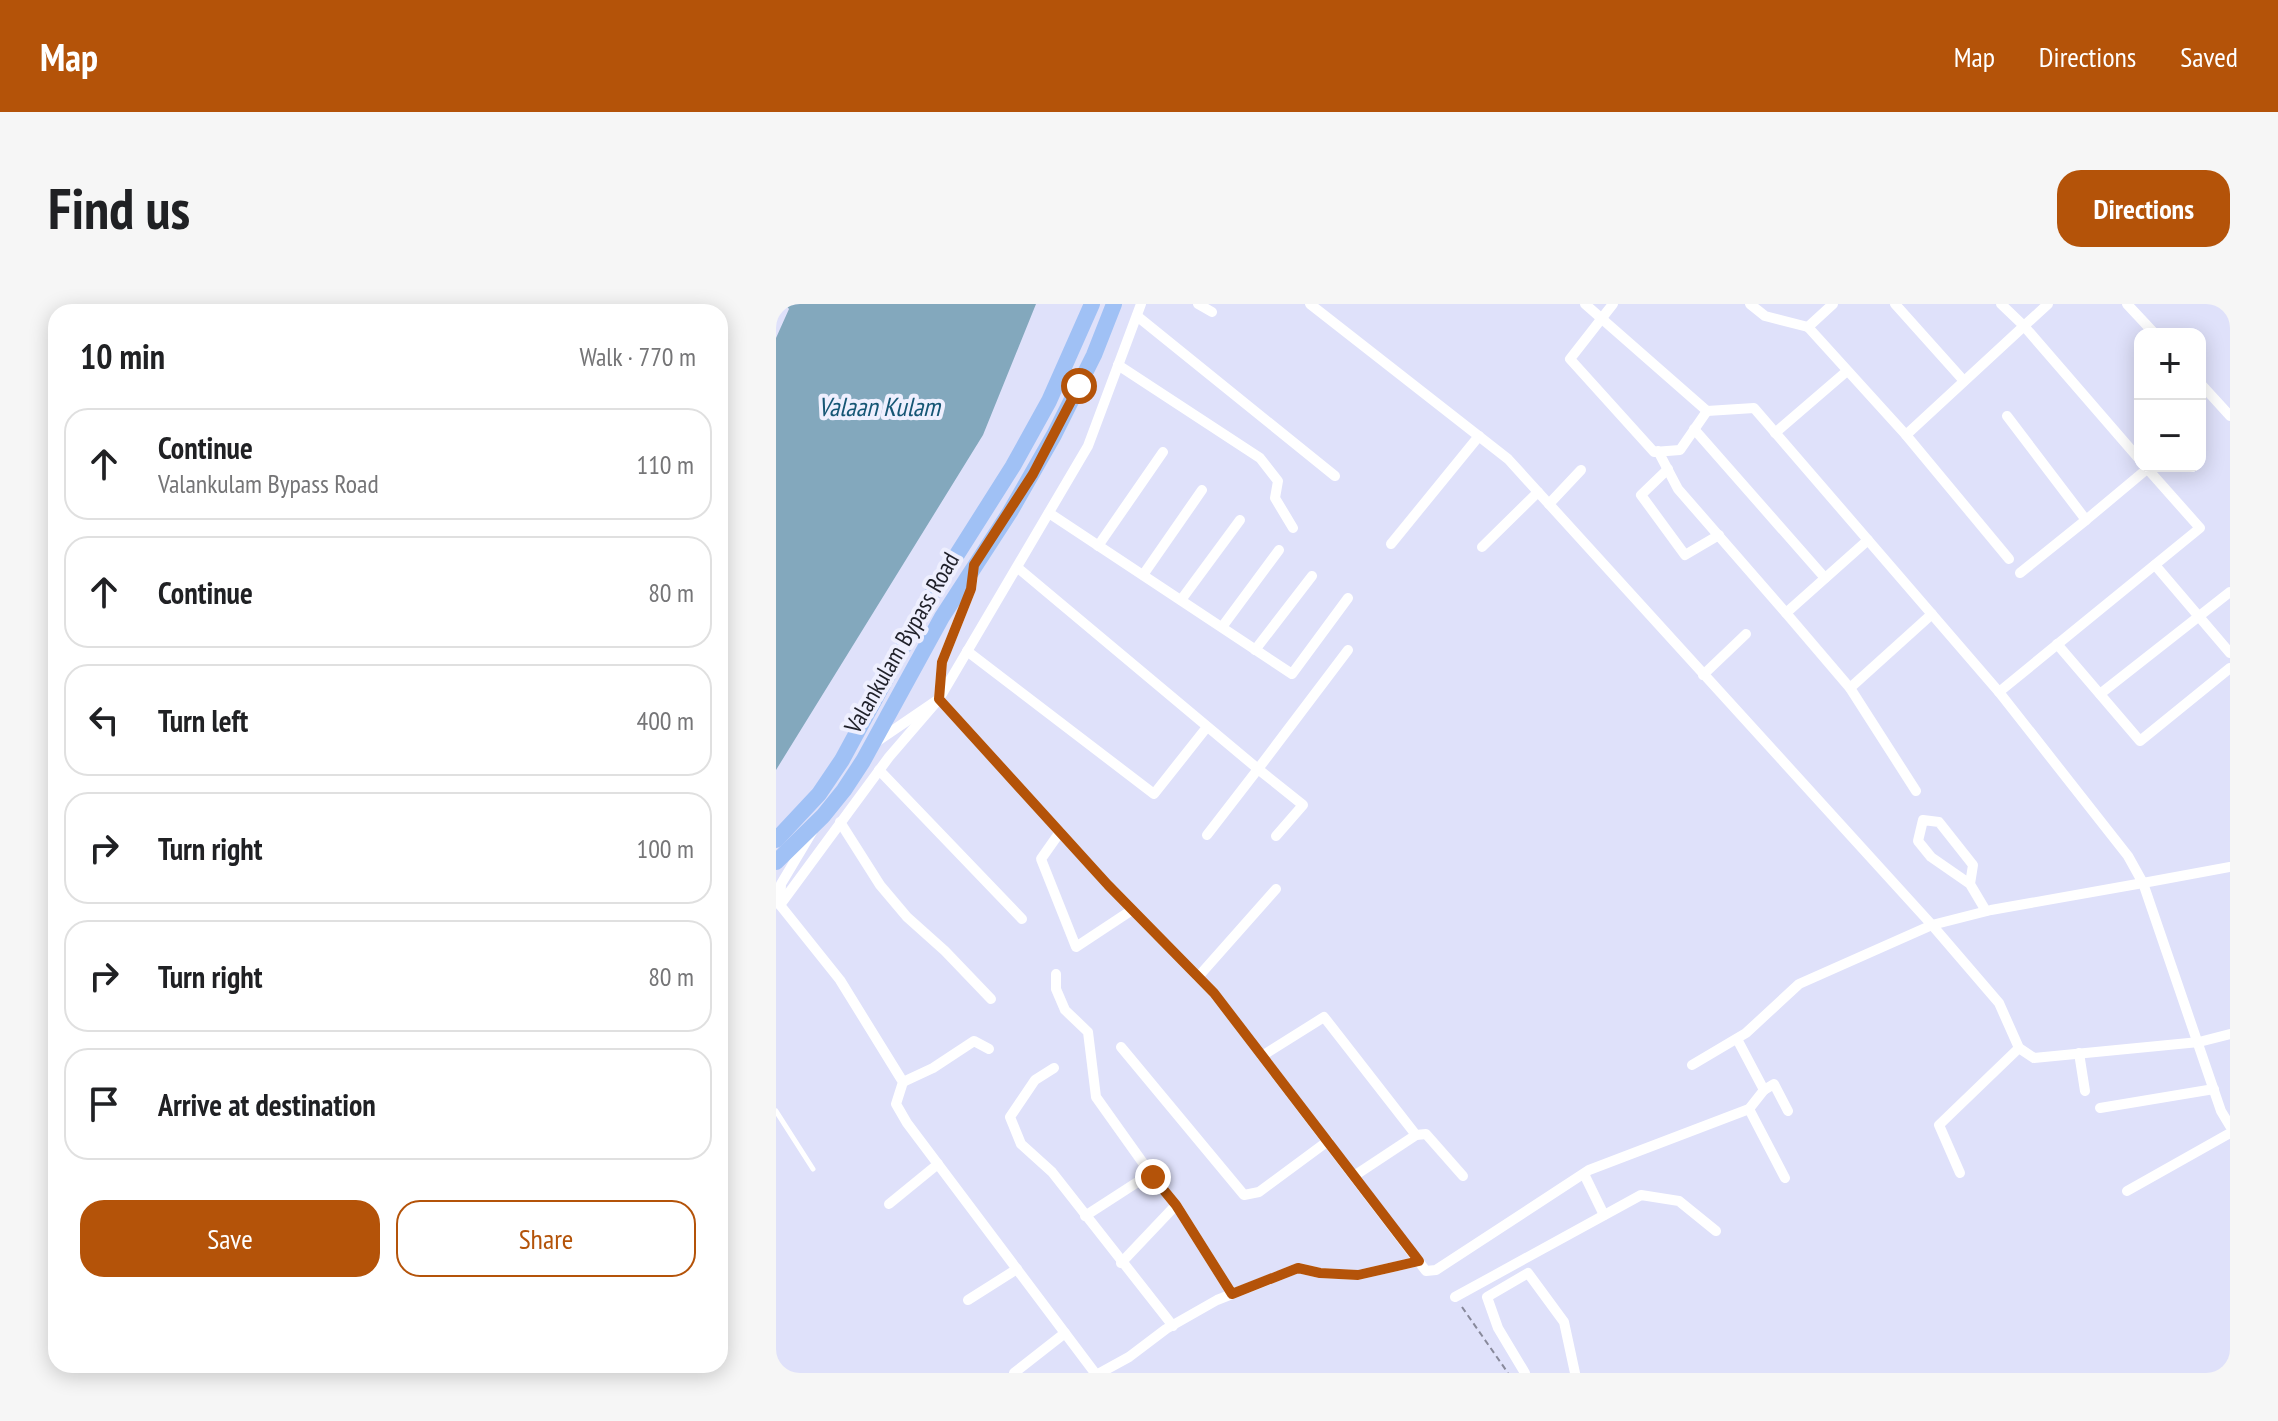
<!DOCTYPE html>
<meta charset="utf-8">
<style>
body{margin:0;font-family:"PT Sans Narrow",sans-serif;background:#f6f6f6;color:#202124}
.controls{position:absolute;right:24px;top:24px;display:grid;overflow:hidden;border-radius:16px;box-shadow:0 4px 20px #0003}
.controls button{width:72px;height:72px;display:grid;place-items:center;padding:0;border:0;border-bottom:2px solid #e0e0e0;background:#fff;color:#202124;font:40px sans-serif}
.stop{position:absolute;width:24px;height:24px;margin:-18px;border:6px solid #b45309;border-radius:50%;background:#fff}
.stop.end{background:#b45309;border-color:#fff;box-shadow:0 2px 8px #0008}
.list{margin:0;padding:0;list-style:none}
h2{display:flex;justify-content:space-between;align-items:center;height:104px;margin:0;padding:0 32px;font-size:34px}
h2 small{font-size:26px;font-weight:400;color:#757577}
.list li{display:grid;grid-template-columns:52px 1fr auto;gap:24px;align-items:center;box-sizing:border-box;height:112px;margin:0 16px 16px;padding:0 16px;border:2px solid #e0e0e0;border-radius:24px}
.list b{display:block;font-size:30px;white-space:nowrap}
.list p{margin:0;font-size:26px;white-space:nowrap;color:#757577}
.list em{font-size:26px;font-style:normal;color:#757577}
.actions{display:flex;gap:16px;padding:24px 32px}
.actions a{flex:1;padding:18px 0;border:2px solid #b45309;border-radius:24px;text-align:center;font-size:28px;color:#b45309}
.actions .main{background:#b45309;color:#fff}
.icon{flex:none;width:44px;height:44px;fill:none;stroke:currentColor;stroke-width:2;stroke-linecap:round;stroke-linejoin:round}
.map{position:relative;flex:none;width:1454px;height:1069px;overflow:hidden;border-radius:24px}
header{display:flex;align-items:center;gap:48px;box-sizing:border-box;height:112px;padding:0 40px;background:#b45309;color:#fff}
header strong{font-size:38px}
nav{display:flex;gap:44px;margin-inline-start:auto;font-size:28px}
.intro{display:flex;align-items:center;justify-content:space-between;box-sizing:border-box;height:192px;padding:0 48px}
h1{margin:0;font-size:56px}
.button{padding:20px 36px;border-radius:24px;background:#b45309;color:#fff;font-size:28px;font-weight:700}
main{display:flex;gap:48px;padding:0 48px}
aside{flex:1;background:#fff;border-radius:24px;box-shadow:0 4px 20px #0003}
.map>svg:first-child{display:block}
.water{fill:#83a8bd}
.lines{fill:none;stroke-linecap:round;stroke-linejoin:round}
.path{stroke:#88899b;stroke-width:2;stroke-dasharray:6 4;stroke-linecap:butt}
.lane{stroke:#fff;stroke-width:5}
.street{stroke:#fff;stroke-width:10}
.primary{stroke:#a0c1f5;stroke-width:16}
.route{stroke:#b45309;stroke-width:10}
.labels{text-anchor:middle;stroke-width:8;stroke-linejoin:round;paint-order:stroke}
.street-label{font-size:24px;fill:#1f2029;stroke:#eeeffe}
.water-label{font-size:26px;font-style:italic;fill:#165675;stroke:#eeeffe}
</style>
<header>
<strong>Map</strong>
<nav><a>Map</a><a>Directions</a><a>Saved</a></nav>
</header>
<div class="intro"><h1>Find us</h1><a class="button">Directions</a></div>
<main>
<aside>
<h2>10 min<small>Walk · 770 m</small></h2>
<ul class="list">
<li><svg class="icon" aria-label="ahead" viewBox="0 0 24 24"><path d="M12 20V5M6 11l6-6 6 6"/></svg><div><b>Continue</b><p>Valankulam Bypass Road</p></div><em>110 m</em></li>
<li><svg class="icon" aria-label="ahead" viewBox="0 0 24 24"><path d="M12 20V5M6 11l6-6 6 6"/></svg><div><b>Continue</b></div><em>80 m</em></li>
<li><svg class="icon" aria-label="left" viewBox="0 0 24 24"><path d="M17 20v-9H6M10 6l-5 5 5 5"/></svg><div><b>Turn left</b></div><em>400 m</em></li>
<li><svg class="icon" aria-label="right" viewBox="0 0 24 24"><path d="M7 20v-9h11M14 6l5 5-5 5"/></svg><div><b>Turn right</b></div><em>100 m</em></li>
<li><svg class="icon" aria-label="right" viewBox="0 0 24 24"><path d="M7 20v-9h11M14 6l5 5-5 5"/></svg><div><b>Turn right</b></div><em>80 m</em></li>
<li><svg class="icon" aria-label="arrive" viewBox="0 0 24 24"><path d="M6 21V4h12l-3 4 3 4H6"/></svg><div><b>Arrive at destination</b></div></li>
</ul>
<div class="actions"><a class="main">Save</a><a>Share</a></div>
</aside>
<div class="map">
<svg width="1454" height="1069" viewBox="0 0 1454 1069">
<rect width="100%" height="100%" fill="#dfe1fa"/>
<path class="water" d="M 9,0 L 260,0 L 207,131 L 0,466 L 0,34 L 13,5 Z"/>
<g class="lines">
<path class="path" d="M 686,1003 L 732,1069"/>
<path class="lane" d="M 0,807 L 37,865"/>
<g class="street">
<path d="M 422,0 L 436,8"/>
<path d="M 534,0 L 732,155 L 1156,621 L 1223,699 L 1243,744 L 1258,754 L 1423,738 L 1454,730"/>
<path d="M 809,0 L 931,107 L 978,104 L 1223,388 L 1352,552 L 1367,579 L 1215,606 L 1156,621 L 1023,680 L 970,729 L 916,761"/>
<path d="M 837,0 L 794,55 L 878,148 L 904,146 L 931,107"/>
<path d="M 974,0 L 989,12 L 1032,23 L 1130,131 L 1248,22 L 1364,156"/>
<path d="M 1119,0 L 1188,77"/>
<path d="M 1225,0 L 1248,22 L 1272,0"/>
<path d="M 1351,0 L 1379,30"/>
<path d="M 361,12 L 559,172"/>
<path d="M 1032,23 L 1057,0"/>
<path d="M 342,61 L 484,154 L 502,177 L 499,194 L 517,224"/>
<path d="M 1424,79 L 1454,112"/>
<path d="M 1231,112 L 1310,216 L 1371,165"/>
<path d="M 918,125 L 1049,274"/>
<path d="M 999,129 L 1071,67"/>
<path d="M 1130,131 L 1233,255"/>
<path d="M 882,147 L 902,185 L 1010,309 L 1092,236"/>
<path d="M 892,165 L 865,191 L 909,251 L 943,231"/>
<path d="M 773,200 L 805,166"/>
<path d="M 273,209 L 516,370 L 572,294"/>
<path d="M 615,240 L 703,132"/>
<path d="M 322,242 L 387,148"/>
<path d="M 706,243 L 762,188"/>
<path d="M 1379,261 L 1454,349"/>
<path d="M 242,264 L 482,465 L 431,531"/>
<path d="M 1244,269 L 1310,216"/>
<path d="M 197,271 L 195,285 L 166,358 L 163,395 L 113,453 L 4,601 L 64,676 L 127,778 L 120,800 L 131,819 L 319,1069"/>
<path d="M 367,271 L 426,186"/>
<path d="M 405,296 L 464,216"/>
<path d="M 1010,309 L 1074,384 L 1140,487"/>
<path d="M 446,323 L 503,246"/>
<path d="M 1281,340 L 1364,437 L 1454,364"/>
<path d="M 479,346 L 536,272"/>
<path d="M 191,347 L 378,490 L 431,423"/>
<path d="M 927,371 L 970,330"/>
<path d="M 1074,384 L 1156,310"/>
<path d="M 1223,388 L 1424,224 L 1369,162"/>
<path d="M 166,390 L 312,142 L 365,0"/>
<path d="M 1324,390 L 1454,288"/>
<path d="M 100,438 L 163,395 L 332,581 L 438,689 L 650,967 L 660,966 L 813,866 L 973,805 L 988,786 L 961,735"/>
<path d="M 103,466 L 246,615"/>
<path d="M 64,518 L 104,581 L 131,613 L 169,647 L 215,695"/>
<path d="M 284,528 L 265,555 L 300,643 L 356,606"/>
<path d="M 500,532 L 527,501 L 482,465 L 572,346"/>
<path d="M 1454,563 L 1367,579 L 1445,807 L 1454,822"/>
<path d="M 1194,580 L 1197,561 L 1163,518 L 1147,516 L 1142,537 L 1155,553 L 1194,580 L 1210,607"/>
<path d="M 4,601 L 5,580 L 36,528"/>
<path d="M 280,670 L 280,685 L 289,706 L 312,728 L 320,793 L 377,873 L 400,901 L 456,990"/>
<path d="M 422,673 L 500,585"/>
<path d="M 345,743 L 468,891 L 483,888 L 552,837"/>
<path d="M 1303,749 L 1309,787"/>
<path d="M 486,752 L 548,713 L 640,831"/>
<path d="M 278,764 L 259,776 L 234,813 L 245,840 L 276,868 L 397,1022"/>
<path d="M 127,778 L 157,764 L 198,737 L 213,745"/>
<path d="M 988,786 L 998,780 L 1012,807"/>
<path d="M 1324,804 L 1438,785"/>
<path d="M 973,805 L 1009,874"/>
<path d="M 1184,869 L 1163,821 L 1243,744"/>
<path d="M 808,870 L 828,911"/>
<path d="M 578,872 L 640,831 L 650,830 L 687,872"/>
<path d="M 1351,887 L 1454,829"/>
<path d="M 113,900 L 162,860"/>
<path d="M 309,912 L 374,870"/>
<path d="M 345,959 L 400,901"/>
<path d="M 679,993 L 865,891 L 903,897 L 940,927"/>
<path d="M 192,996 L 241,965"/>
<path d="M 238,1069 L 289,1029"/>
<path d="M 324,1069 L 353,1053 L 390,1025 L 441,996 L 522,964 L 544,969 L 582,971 L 643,957"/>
<path d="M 749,1069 L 722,1024 L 711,993 L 752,969 L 788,1018 L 799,1069"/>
</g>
<g class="primary">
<path d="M 0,536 L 43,490 L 66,456 L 156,290 L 237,162 L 273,97 L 316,0"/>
<path d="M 0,558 L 47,512 L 68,486 L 87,457 L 166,313 L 234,208 L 278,131 L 318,51 L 338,0"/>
</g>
</g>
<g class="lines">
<path class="route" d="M 303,82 L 257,170 L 198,261 L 195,285 L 166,358 L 163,395 L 332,581 L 438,689 L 643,957 L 582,971 L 544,969 L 522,964 L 456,990 L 400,901 L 377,873"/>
</g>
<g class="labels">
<g class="street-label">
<text transform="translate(126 339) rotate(-60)" y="8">Valankulam Bypass Road</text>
</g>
<g class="water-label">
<text x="103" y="112">Valaan Kulam</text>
</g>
</g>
</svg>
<div class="controls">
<button>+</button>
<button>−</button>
</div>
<div class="stop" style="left:303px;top:82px"></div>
<div class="stop end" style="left:377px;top:873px"></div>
</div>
</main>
